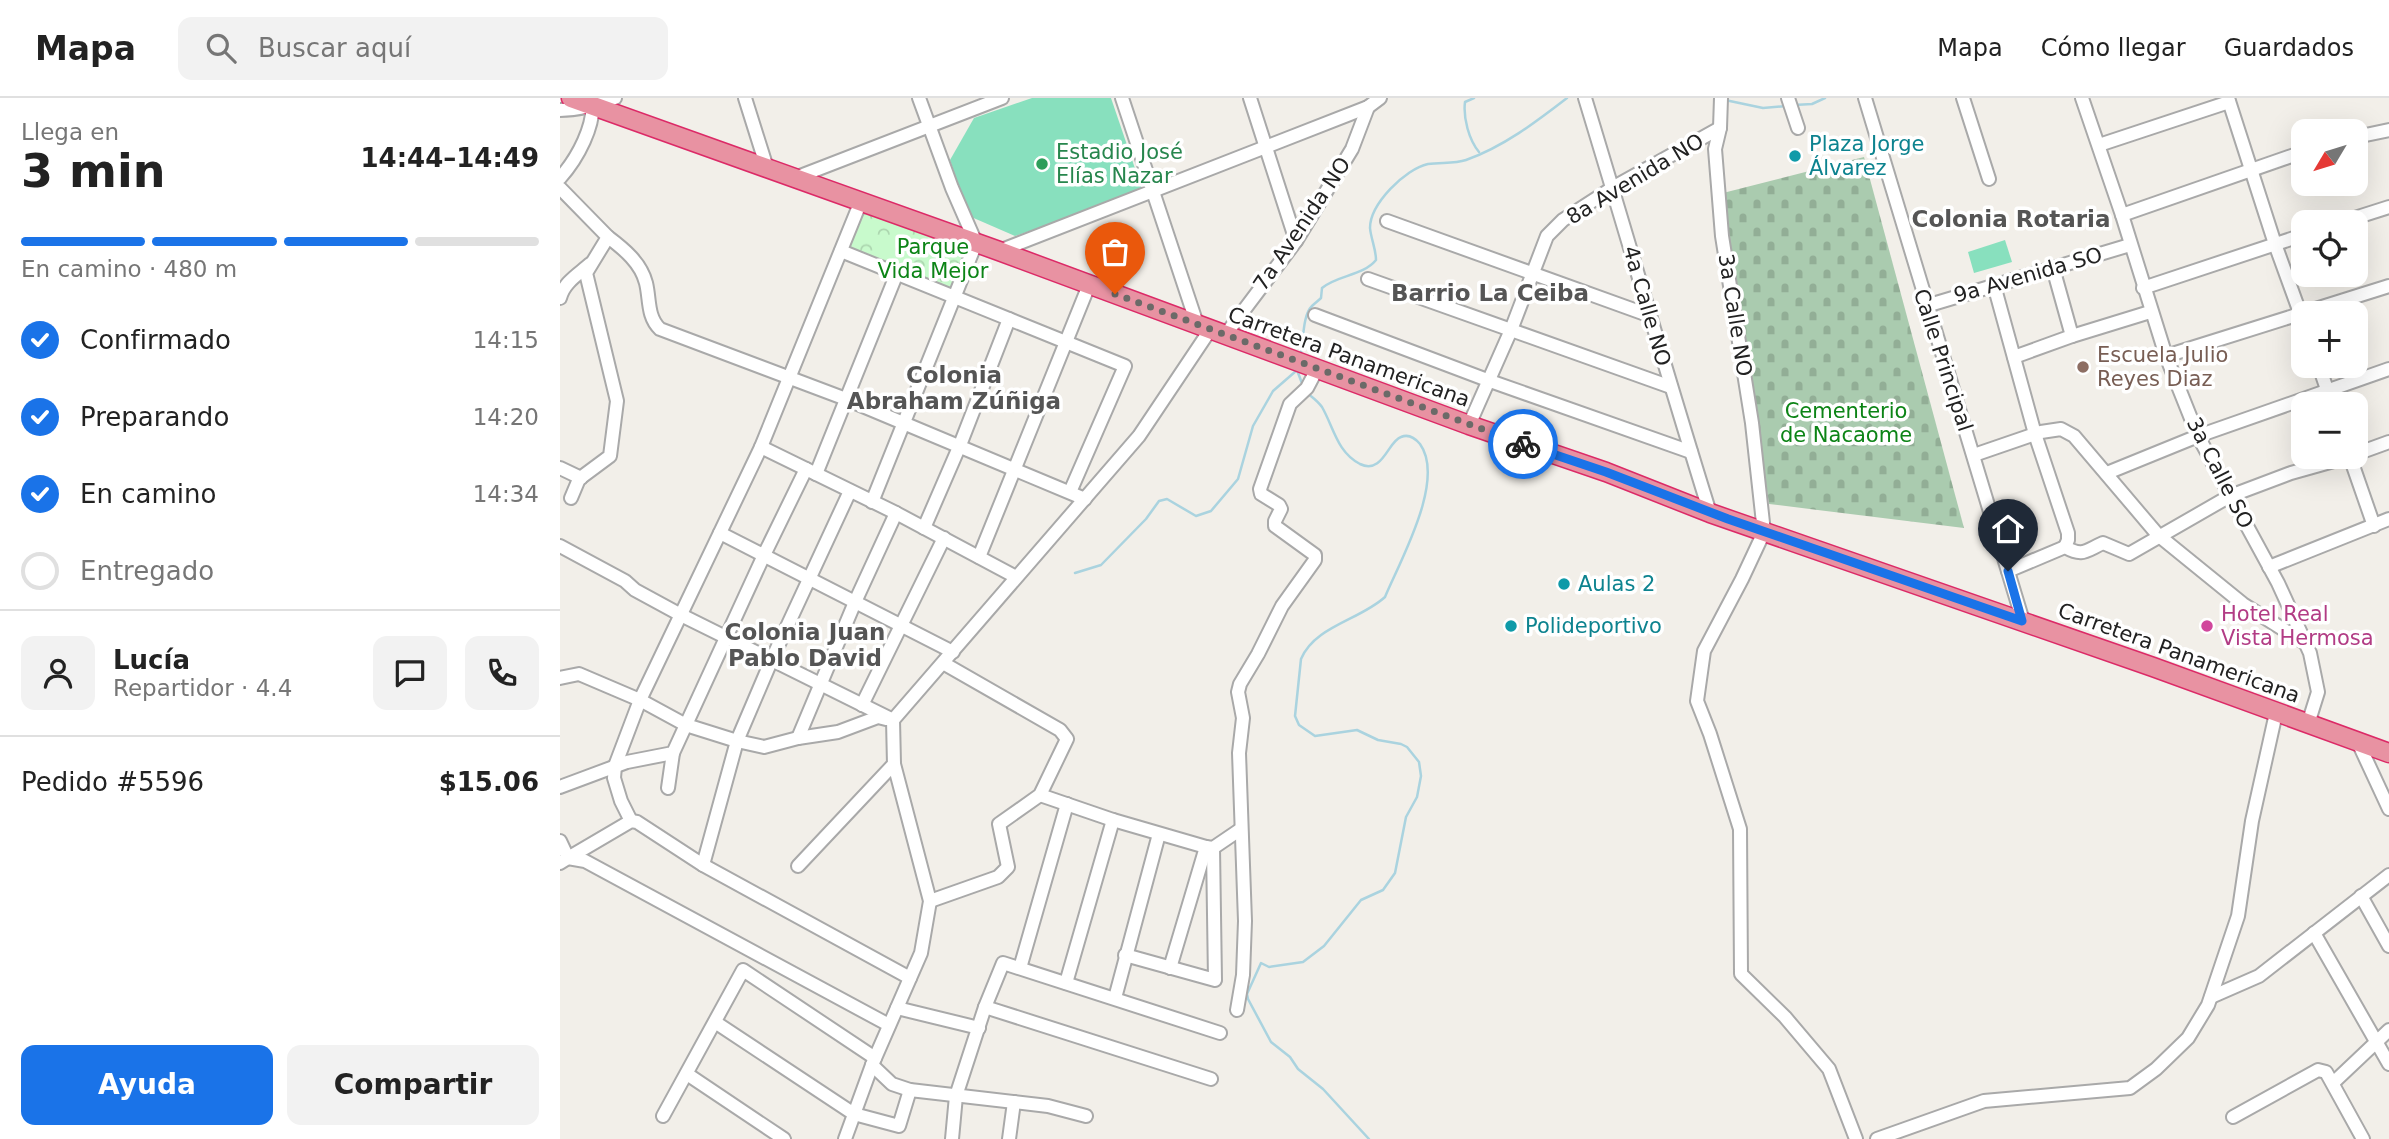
<!DOCTYPE html>
<html lang="es">
<meta charset="utf-8">
<style>
:root{--surface:#fff;--page:#f2f2f2;--text:#222;--muted:#767676;--line:#e0e0e0;--accent:#1a73e8}
body{margin:0;font-family:"DejaVu Sans",sans-serif;background:var(--page);color:var(--text);height:100vh;display:flex;flex-direction:column;font-size:26px;white-space:nowrap}
*{box-sizing:border-box;margin:0}
p{font-size:23px;color:var(--muted)}
.icon{flex:none;width:38px;height:38px;fill:none;stroke:currentColor;stroke-width:2;stroke-linecap:round;stroke-linejoin:round}
.map{position:relative;flex:1;overflow:hidden}
.details{display:flex;flex-direction:column;background:var(--surface);width:560px}
.details>*{flex:none}
.needle{width:46px;rotate:232deg}
.controls{position:absolute;left:1731px;top:21px;display:grid;gap:14px}
.controls a{display:grid;place-items:center;width:77px;height:77px;border-radius:14px;background:var(--surface);box-shadow:0 7px 28px #0002;font-size:35px}
.pin{position:absolute;display:grid;place-items:center;width:60px;height:60px;color:#fff;margin:-72px -30px;border-radius:50% 50% 50% 0;rotate:-45deg;box-shadow:0 0 7px #0007}
.pin .icon{rotate:45deg}
.courier{position:absolute;display:grid;place-items:center;width:70px;height:70px;margin:-35px;border:5px solid #1a73e8;border-radius:50%;background:#fff;color:#222;box-shadow:0 2px 9px #0007}
.overview em{font-style:normal;font-weight:700}
.overview div{display:flex;flex-direction:column-reverse}
.overview{display:flex;align-items:center;justify-content:space-between;height:119px;padding:0 21px}
h1{font-size:46px;font-weight:700;line-height:52px}
.bar{display:grid;grid-template-columns:repeat(4,1fr);gap:10px 7px;align-content:center;height:84px;padding:0 21px}
.bar i{height:9px;border-radius:5px;background:var(--line)}
.bar .selected{background:var(--accent)}
.bar p{grid-column:span 4}
.line{display:flex;align-items:center;gap:18px;padding:0 21px;border-top:2px solid var(--line)}
.line div{flex:1}
.round{display:grid;place-items:center;flex:none;width:74px;height:74px;border-radius:14px;background:var(--page)}
ol{padding:0 21px;list-style:none}
li{display:flex;align-items:center;gap:21px;height:77px}
li p{margin-inline-start:auto}
li .icon{padding:7px;border-radius:50%;background:var(--accent);color:#fff;stroke-width:4}
li:last-child{color:var(--muted)}
li i{width:38px;height:38px;border:4px solid var(--line);border-radius:50%}
.cta{display:flex;gap:14px;margin-top:auto;padding:14px 21px}
.cta a{flex:1;height:80px;border-radius:14px;background:var(--accent);color:#fff;font-size:28px;font-weight:700;line-height:80px;text-align:center}
.cta a+a{background:var(--page);color:var(--text)}
header{display:flex;align-items:center;gap:42px;box-sizing:border-box;height:98px;padding:0 35px;background:var(--surface);border-bottom:2px solid var(--line)}
header strong{font-size:33px}
nav{display:flex;gap:38px;margin-inline-start:auto;font-size:24px}
.search{width:490px;height:63px;background:var(--page);display:flex;align-items:center;gap:18px;box-sizing:border-box;padding:0 24px;border-radius:14px;color:var(--muted);font-size:26px}
main{display:flex;flex:1;min-height:0}
.map>svg:first-child{display:block}
.cemetery{fill:url(#cemetery-stones)}
.park{fill:url(#park-crowns)}
.pitch{fill:#88e0be}
.lines{fill:none;stroke-linecap:round;stroke-linejoin:round}
.stream{stroke:#aad3df;stroke-width:2.5}
.minor-casing{stroke:#a9a9a9;stroke-width:16}
.highway-casing{stroke:#dc2a67;stroke-width:21}
.minor{stroke:#fff;stroke-width:12}
.highway{stroke:#e892a2;stroke-width:18}
.done{stroke:#6b6a68;stroke-width:7;stroke-dasharray:0 12.6}
.route{stroke:#1a73e8;stroke-width:9}
.culture-dot{fill:#0f9aa8;stroke:#fff;stroke-width:2.5}
.leisure-dot{fill:#2e9e5b;stroke:#fff;stroke-width:2.5}
.education-dot{fill:#8d6e63;stroke:#fff;stroke-width:2.5}
.hotel-dot{fill:#d1479c;stroke:#fff;stroke-width:2.5}
.labels{text-anchor:middle;dominant-baseline:central;stroke-width:7;stroke-linejoin:round;paint-order:stroke}
.culture-label{font-size:21px;fill:#0d838f;stroke:#fff;text-anchor:start}
.leisure-label{font-size:21px;fill:#27864d;stroke:#fff;text-anchor:start}
.street-label{font-size:21px;fill:#222;stroke:#fff}
.park-label{font-size:21px;fill:#0c8416;stroke:#fff}
.education-label{font-size:21px;fill:#785e54;stroke:#fff;text-anchor:start}
.hotel-label{font-size:21px;fill:#b23c85;stroke:#fff;text-anchor:start}
.neighbourhood-label{font-size:23px;font-weight:bold;fill:#555;stroke:#fff}
</style>
<header>
<strong>Mapa</strong>
<div class="search"><svg class="icon" aria-label="search" viewBox="0 0 24 24"><circle cx="10" cy="10" r="6"/><path d="M15 15l6 6"/></svg>Buscar aquí</div>
<nav><a>Mapa</a><a>Cómo llegar</a><a>Guardados</a></nav>
</header>
<main>
<section class="details">
<div class="overview"><div><h1>3 min</h1><p>Llega en</p></div><em>14:44–14:49</em></div>
<div class="bar"><i class="selected"></i><i class="selected"></i><i class="selected"></i><i></i><p>En camino · 480 m</p></div>
<ol>
<li><svg class="icon" aria-label="check" viewBox="0 0 24 24"><path d="M5 12l5 5 9-10"/></svg>Confirmado<p>14:15</p></li>
<li><svg class="icon" aria-label="check" viewBox="0 0 24 24"><path d="M5 12l5 5 9-10"/></svg>Preparando<p>14:20</p></li>
<li><svg class="icon" aria-label="check" viewBox="0 0 24 24"><path d="M5 12l5 5 9-10"/></svg>En camino<p>14:34</p></li>
<li><i></i>Entregado</li>
</ol>
<div class="line" style="height:126px"><a class="round"><svg class="icon" aria-label="person" viewBox="0 0 24 24"><circle cx="12" cy="8" r="4"/><path d="M4 21q1-7 8-7t8 7"/></svg></a><div><b>Lucía</b><p>Repartidor · 4.4</p></div><a class="round"><svg class="icon" aria-label="chat" viewBox="0 0 24 24"><path d="M4 5h16v11H9l-5 4z"/></svg></a><a class="round"><svg class="icon" aria-label="phone" viewBox="0 0 24 24"><path d="M5 4h4l2 5-3 2q2 4 5 5l2-3 5 2v4C11 20 4 13 5 4z"/></svg></a></div>
<div class="line" style="height:91px"><div>Pedido #5596</div><b>$15.06</b></div>
<div class="cta"><a>Ayuda</a><a>Compartir</a></div>
</section>
<div class="map">
<svg width="1829" height="1041" viewBox="0 0 1829 1041">
<defs>
<pattern id="cemetery-stones" width="16" height="16" patternUnits="userSpaceOnUse" patternTransform="scale(1.75)"><rect width="16" height="16" fill="#aacbaf"/><path d="M2 7V4a2 2 0 0 1 4 0v3zM10 15v-3a2 2 0 0 1 4 0v3z" fill="#92ae96"/></pattern>
<pattern id="park-crowns" width="20" height="18" patternUnits="userSpaceOnUse" patternTransform="scale(1.75)"><rect width="20" height="18" fill="#c8facc"/><path d="M2 6a3 3 0 1 1 6 0M12 15a3 3 0 1 1 6 0" fill="none" stroke="#acd6af"/></pattern>
</defs>
<rect width="100%" height="100%" fill="#f2efe9"/>
<path class="cemetery" d="M1304 59 1404 430 1209 406 1163 95Z"/>
<path class="park" d="M303 111 409 152 392 192 288 148Z"/>
<g class="pitch">
<path d="M472 0H551L583 94 455 138 409 118 390 62 414 20Z"/>
<path d="M1445 142 1452 164 1414 175 1408 154Z"/>
</g>
<g class="lines">
<g class="stream">
<path d="M914 0 905 4C903 20 909 42 919 54"/>
<path d="M1165 2 1203 10 1227 8"/>
<path d="M1234 7 1252 6 1265 0"/>
<path d="M740 259C744 243 742 218 752 208 755 205 758 203 761 200L762 190C777 177 803 178 816 162 816 151 811 141 810 130 810 106 845 71 868 66 881 64 894 66 906 62 943 49 976 24 1007 0"/>
<path d="M737 272 743 288"/>
<path d="M746 294C752 299 758 303 762 309 774 330 777 354 800 366 823 377 828 343 841 339 848 336 855 340 860 346 886 382 840 463 825 499 800 522 755 528 741 561L735 618 739 627 755 638 797 632 818 642 841 646 847 649 859 664 861 678 857 699 846 719 835 775 823 792 801 802 764 848 743 864 709 869 701 865 687 896 688 901 711 944 730 959 738 971 763 991 809 1041"/>
<path d="M515 475 541 467 586 421 599 403 607 401 636 418 651 413 678 381 693 328 713 293 736 273"/>
</g>
<defs>
<g id="minor">
<path d="M185 0 207 70"/>
<path d="M562 0 637 226"/>
<path d="M690 0 736 143"/>
<path d="M1025 0C1067 138 1107 277 1150 415"/>
<path d="M1161 0 1160 30 1155 51 1162 138 1192 325 1204 434 1182 481 1144 553 1137 603 1150 636 1180 731 1181 876 1225 919 1269 971 1296 1041"/>
<path d="M1228 0 1238 30"/>
<path d="M1305 0 1463 523"/>
<path d="M1403 0 1429 81"/>
<path d="M1522 0 1562 117 1606 258 1638 338 1718 485 1750 555 1758 594 1748 626"/>
<path d="M1668 0 1715 146 1743 223"/>
<path d="M0 12C19 12 37 7 55 0"/>
<path d="M1796 39 1829 32"/>
<path d="M1539 47 1669 4"/>
<path d="M0 80C17 61 36 27 32 1"/>
<path d="M235 80 442 0"/>
<path d="M0 90 48 139 26 175 57 303 50 358 19 381 11 400"/>
<path d="M1562 117 1743 54"/>
<path d="M827 123 1088 217"/>
<path d="M1782 124 1829 109"/>
<path d="M48 139C64 151 81 165 86 185 90 201 87 219 100 231L286 301 525 401"/>
<path d="M281 153 565 268 510 394"/>
<path d="M439 153 808 9 820 0"/>
<path d="M808 181 1111 289"/>
<path d="M1434 187 1475 336 1508 435V442L1505 449"/>
<path d="M1583 190 1743 137"/>
<path d="M0 200C4 184 19 176 30 166"/>
<path d="M1366 208 1570 147"/>
<path d="M1743 215 1829 188"/>
<path d="M755 217 930 283 1131 354"/>
<path d="M666 236 736 143 792 51 808 9"/>
<path d="M1512 238 1590 214"/>
<path d="M1606 258 1743 215"/>
<path d="M1454 259 1512 238 1493 170"/>
<path d="M1759 268 1772 306"/>
<path d="M909 327 951 232 987 138 1003 122 1054 89 1160 30"/>
<path d="M201 349 336 415 456 479"/>
<path d="M1796 356 1829 344"/>
<path d="M1414 357 1481 334 1501 331 1514 338 1598 437 1683 506 1745 545"/>
<path d="M1790 359 1814 428"/>
<path d="M0 370 21 380"/>
<path d="M1547 375 1638 338 1829 271"/>
<path d="M256 376 337 175"/>
<path d="M312 404 416 145 392 90 359 0"/>
<path d="M364 430 400 347 449 221"/>
<path d="M160 435 393 554"/>
<path d="M0 448 65 483 75 492 121 517 333 622"/>
<path d="M419 459 529 187"/>
<path d="M1709 469 1829 421"/>
<path d="M1448 473 1505 449C1523 459 1525 453 1543 445L1569 456 1670 398 1731 375 1788 359"/>
<path d="M0 580 19 576 80 602 126 627 177 643 204 649 238 640 278 634 318 619 326 621"/>
<path d="M302 607 384 440"/>
<path d="M238 640 295 504 336 415"/>
<path d="M1797 642 1829 711"/>
<path d="M0 689 67 664 113 655 204 457 246 371"/>
<path d="M108 690 113 655"/>
<path d="M480 697 553 722 646 749 653 750 681 731"/>
<path d="M71 723 61 703 54 680 55 668 80 602 201 349 301 103"/>
<path d="M0 743 8 760 0 765"/>
<path d="M143 767 177 643 212 561 290 393"/>
<path d="M238 768 334 666"/>
<path d="M1801 798 1829 848"/>
<path d="M370 803 438 779 448 769 439 726 480 697 507 641 500 632 383 565"/>
<path d="M1754 835 1829 966"/>
<path d="M565 857 655 882 653 750"/>
<path d="M460 870 507 706"/>
<path d="M610 870 646 749"/>
<path d="M506 885 553 722"/>
<path d="M1651 899 1699 878 1829 777"/>
<path d="M555 900 599 736"/>
<path d="M425 909 651 981"/>
<path d="M337 910 419 930"/>
<path d="M677 912 683 877 685 823 679 655 683 620 678 594 680 586 698 556 722 508 755 462V457L715 428V423L721 411 719 407 701 396 700 391 730 306 747 290 757 271"/>
<path d="M155 924 294 1016 339 1028 350 992"/>
<path d="M329 927 25 763 8 760 71 723 77 724 143 767 350 880"/>
<path d="M312 967 332 986 350 992 488 1008 526 1018"/>
<path d="M127 976 224 1041"/>
<path d="M1773 985 1829 932"/>
<path d="M103 1018 183 872 315 960"/>
<path d="M1673 1019 1758 972 1766 974 1803 1041"/>
<path d="M285 1041 312 967 361 855 370 803 334 666 333 622 579 338 650 232"/>
<path d="M392 1041 396 998 425 909 443 865 660 935"/>
<path d="M449 1041 454 1004"/>
<path d="M1317 1041 1424 1003 1570 990 1596 971 1628 940 1648 907 1678 818 1692 723 1716 615"/>
</g>
<path id="highway" d="M11 0 439 153 909 327 1046 374 1150 415 1593 569 1829 655"/>
</defs>
<use href="#minor" class="minor-casing"/>
<use href="#highway" class="highway-casing"/>
<use href="#minor" class="minor"/>
<use href="#highway" class="highway"/>
</g>
<g class="lines">
<path class="done" d="M555 196 963 346"/>
<path class="route" d="M963 346 1046 374 1168 421 1462 523 1448 473"/>
</g>
<g class="culture-dot">
<circle cx="1235" cy="58" r="7"/>
<circle cx="1004" cy="486" r="7"/>
<circle cx="951" cy="528" r="7"/>
</g>
<circle class="leisure-dot" cx="482" cy="66" r="7"/>
<circle class="education-dot" cx="1523" cy="269" r="7"/>
<circle class="hotel-dot" cx="1647" cy="528" r="7"/>
<g class="labels">
<g class="culture-label">
<text x="1249" y="46">Plaza Jorge<tspan x="1249" dy="24">Álvarez</tspan></text>
<text x="1018" y="486">Aulas 2</text>
<text x="965" y="528">Polideportivo</text>
</g>
<g class="leisure-label">
<text x="496" y="54">Estadio José<tspan x="496" dy="24">Elías Nazar</tspan></text>
</g>
<g class="street-label">
<text transform="translate(1075 81) rotate(-31)">8a Avenida NO</text>
<text transform="translate(742 126) rotate(-56)">7a Avenida NO</text>
<text transform="translate(1468 177) rotate(-16)">9a Avenida SO</text>
<text transform="translate(1087 208) rotate(74)">4a Calle NO</text>
<text transform="translate(1175 217) rotate(81)">3a Calle NO</text>
<text transform="translate(789 259) rotate(20)">Carretera Panamericana</text>
<text transform="translate(1383 262) rotate(72)">Calle Principal</text>
<text transform="translate(1660 375) rotate(63)">3a Calle SO</text>
<text transform="translate(1619 555) rotate(20)">Carretera Panamericana</text>
</g>
<g class="park-label">
<text x="373" y="149">Parque<tspan x="373" dy="24">Vida Mejor</tspan></text>
<text x="1286" y="313">Cementerio<tspan x="1286" dy="24">de Nacaome</tspan></text>
</g>
<g class="education-label">
<text x="1537" y="257">Escuela Julio<tspan x="1537" dy="24">Reyes Diaz</tspan></text>
</g>
<g class="hotel-label">
<text x="1661" y="516">Hotel Real<tspan x="1661" dy="24">Vista Hermosa</tspan></text>
</g>
<g class="neighbourhood-label">
<text x="1451" y="121">Colonia Rotaria</text>
<text x="930" y="195">Barrio La Ceiba</text>
<text x="394" y="277">Colonia<tspan x="394" dy="26">Abraham Zúñiga</tspan></text>
<text x="245" y="534">Colonia Juan<tspan x="245" dy="26">Pablo David</tspan></text>
</g>
</g>
</svg>
<div class="controls">
<a><svg class="needle" viewBox="-14 -14 28 28"><path d="M0-13l5 13h-10z" fill="#e53935"/><path d="M0 13l5-13h-10z" fill="#767676"/></svg></a>
<a><svg class="icon" aria-label="locate" viewBox="0 0 24 24"><circle cx="12" cy="12" r="6"/><path d="M12 2v4M12 18v4M2 12h4M18 12h4"/></svg></a>
<a>+</a>
<a>−</a>
</div>
<div class="pin" style="left:555px;top:196px;background:#ea580c"><svg class="icon" aria-label="bag" viewBox="0 0 24 24"><path d="M5 8h14l-1 12H6zM9 8a3 3 0 0 1 6 0"/></svg></div>
<div class="pin" style="left:1448px;top:473px;background:#1f2937"><svg class="icon" aria-label="home" viewBox="0 0 24 24"><path d="M3 11l9-7 9 7M6 9v11h12V9"/></svg></div>
<div class="courier" style="left:963px;top:346px"><svg class="icon" aria-label="bike" viewBox="0 0 24 24"><circle cx="6" cy="16" r="4"/><circle cx="18" cy="16" r="4"/><path d="M6 16l4-8h5l3 8M10 8l3 8H6M13 5h3"/></svg></div>
</div>
</main>
